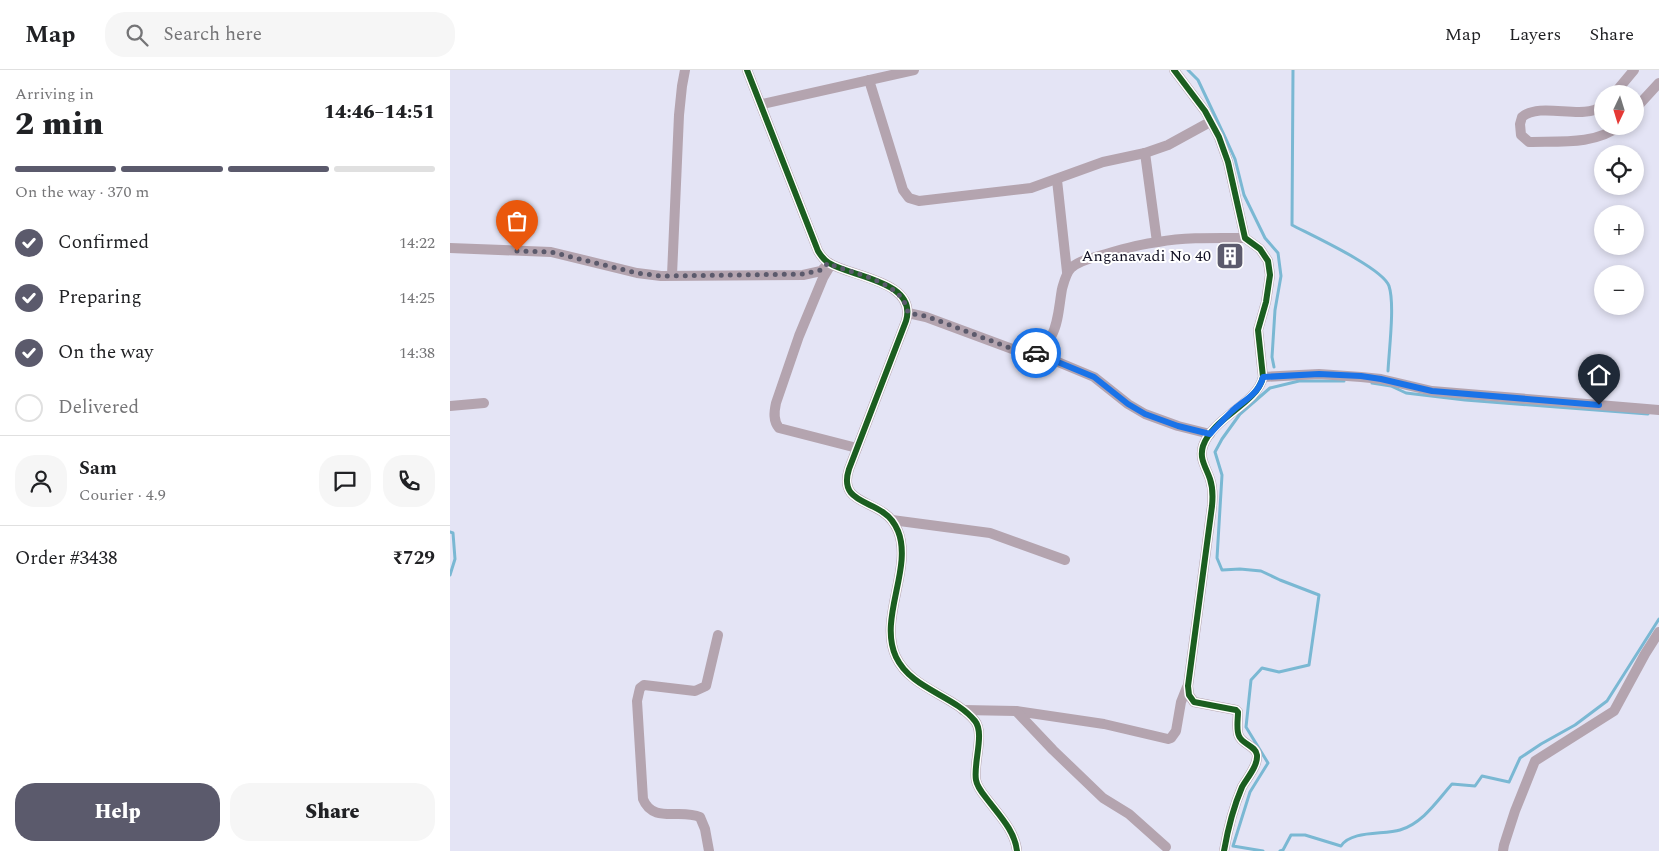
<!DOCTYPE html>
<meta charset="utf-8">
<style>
:root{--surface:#fff;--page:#f6f6f6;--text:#202124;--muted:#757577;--line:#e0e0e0;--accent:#5b5a6c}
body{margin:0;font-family:Spectral,serif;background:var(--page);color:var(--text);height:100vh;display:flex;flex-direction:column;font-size:19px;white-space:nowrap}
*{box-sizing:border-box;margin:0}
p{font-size:16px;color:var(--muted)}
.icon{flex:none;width:28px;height:28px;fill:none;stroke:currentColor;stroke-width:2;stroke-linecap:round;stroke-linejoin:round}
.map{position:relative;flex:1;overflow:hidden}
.details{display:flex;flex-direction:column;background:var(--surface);width:450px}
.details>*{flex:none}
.needle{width:32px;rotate:184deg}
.fabs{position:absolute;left:1144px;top:15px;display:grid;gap:10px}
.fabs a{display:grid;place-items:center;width:50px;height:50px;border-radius:50%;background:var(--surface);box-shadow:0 2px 8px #0003;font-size:25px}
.pin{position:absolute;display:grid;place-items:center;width:42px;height:42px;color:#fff;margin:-51px -21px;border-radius:50% 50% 50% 0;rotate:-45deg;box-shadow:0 0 5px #0007}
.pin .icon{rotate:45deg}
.courier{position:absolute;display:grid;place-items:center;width:50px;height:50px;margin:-25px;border:4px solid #1a73e8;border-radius:50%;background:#fff;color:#222;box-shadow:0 1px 6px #0007}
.headline em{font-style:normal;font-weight:800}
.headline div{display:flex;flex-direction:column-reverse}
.headline{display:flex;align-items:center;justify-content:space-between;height:85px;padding:0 15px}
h1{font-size:32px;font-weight:800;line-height:38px}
.bar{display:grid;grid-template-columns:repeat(4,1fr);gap:8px 5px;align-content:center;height:60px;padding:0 15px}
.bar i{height:6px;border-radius:4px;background:var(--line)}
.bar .active{background:var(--accent)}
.bar p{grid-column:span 4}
.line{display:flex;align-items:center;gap:12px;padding:0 15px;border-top:1px solid var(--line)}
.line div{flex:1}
.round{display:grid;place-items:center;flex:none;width:52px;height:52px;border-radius:20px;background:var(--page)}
ol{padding:0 15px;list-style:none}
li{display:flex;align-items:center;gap:15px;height:55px}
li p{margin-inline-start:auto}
li .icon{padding:5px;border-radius:50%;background:var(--accent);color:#fff;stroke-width:4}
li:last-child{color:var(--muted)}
li i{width:28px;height:28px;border:2px solid var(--line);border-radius:50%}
.cta{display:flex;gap:10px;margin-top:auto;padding:10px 15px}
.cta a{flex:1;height:58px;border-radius:20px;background:var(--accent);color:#fff;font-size:20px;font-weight:800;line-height:58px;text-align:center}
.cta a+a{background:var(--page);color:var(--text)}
header{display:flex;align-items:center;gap:30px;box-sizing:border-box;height:70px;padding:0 25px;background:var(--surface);border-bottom:1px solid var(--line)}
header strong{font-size:24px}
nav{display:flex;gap:28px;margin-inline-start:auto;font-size:18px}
.search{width:350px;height:45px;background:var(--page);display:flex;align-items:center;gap:12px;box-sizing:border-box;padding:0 18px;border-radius:20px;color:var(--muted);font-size:19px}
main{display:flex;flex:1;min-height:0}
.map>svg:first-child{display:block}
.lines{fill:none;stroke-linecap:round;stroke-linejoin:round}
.stream{stroke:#7ab8d3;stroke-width:3}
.building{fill:#d0ccdd;stroke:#cbc7d8}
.minor{stroke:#b4a4af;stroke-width:10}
.cycleway-casing{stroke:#fff;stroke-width:9}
.cycleway{stroke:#1b5e20;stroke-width:6}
.done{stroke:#5b5a6c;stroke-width:5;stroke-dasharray:0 9}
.route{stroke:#1a73e8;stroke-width:6}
.labels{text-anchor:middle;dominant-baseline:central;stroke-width:4;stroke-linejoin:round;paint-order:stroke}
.poi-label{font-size:16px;fill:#111023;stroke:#fff;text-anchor:end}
</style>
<header>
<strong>Map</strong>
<div class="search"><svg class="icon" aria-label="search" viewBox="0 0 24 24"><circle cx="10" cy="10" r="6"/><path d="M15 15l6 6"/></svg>Search here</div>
<nav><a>Map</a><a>Layers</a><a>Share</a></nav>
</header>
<main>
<section class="details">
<div class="headline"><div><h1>2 min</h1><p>Arriving in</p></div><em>14:46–14:51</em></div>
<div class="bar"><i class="active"></i><i class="active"></i><i class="active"></i><i></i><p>On the way · 370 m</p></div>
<ol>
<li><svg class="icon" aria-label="check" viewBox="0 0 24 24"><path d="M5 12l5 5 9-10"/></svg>Confirmed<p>14:22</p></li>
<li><svg class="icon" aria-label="check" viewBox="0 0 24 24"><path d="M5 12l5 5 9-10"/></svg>Preparing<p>14:25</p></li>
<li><svg class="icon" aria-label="check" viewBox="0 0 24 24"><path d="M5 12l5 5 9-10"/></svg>On the way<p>14:38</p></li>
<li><i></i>Delivered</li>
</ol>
<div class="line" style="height:90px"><a class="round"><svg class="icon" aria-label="person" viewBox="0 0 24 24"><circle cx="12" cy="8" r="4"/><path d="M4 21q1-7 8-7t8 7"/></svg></a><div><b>Sam</b><p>Courier · 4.9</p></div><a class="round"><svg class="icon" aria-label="chat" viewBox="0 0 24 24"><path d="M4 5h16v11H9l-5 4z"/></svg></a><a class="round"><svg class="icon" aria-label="phone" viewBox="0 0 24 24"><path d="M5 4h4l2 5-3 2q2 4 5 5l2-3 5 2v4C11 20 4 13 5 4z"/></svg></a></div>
<div class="line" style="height:65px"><div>Order #3438</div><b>₹729</b></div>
<div class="cta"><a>Help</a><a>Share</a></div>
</section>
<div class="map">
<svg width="1209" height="781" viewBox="0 0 1209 781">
<rect width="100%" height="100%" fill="#e4e4f5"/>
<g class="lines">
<g class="stream">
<path d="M738 0 748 10 774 65 785 89 794 125 815 168 828 183 831 206 825 240 822 287 824 297"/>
<path d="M843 0 842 155C861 165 933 198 939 216 945 234 939 280 938 301"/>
<path d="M922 313 941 316 956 323 1015 330 1198 344"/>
<path d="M0 462 3 463 5 489 0 505"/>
<path d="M813 781 783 776 800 722 818 693 796 657 801 610 812 598 829 602 859 595 869 525 830 510 811 501 790 499 772 500 767 488 772 405 765 382 772 369 790 344 820 318 849 311H894"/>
<path d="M830 781 833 780 841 765H855L891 776C901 760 934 765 950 760 973 753 987 731 1002 714L1025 716 1032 706 1059 712 1070 688 1091 674 1125 655 1157 631 1209 549"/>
</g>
</g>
<path class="building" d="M770 177 791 178V195H769Z"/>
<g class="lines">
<g class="minor">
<path d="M297 0 368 181C371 186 374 190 379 193 401 207 468 211 456 251L399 399C389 430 417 430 434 443 440 447 445 454 448 461 463 498 428 549 446 587 461 619 504 625 525 651 535 663 523 694 526 710 527 717 533 724 537 729 549 745 565 761 567 781"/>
<path d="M724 0 755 41 769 67 778 92 795 168 810 179 818 191 820 205 816 232 808 260 813 307C807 334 763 347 753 376 749 389 756 397 760 409 763 418 763 426 762 436L738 616 739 625 744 632 786 640 788 642C788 649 786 660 789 666 792 674 806 676 807 685 808 696 797 708 792 717 783 738 778 758 774 781"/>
<path d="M419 10 453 120 459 128 469 131 581 118 653 92 695 83 718 75 760 52"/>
<path d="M1164 24 1184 0"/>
<path d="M312 34 464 0"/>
<path d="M1152 36C1133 51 1091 31 1072 47L1070 54 1071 65 1079 72C1107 71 1146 75 1169 56"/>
<path d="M1185 39 1209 13"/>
<path d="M695 83 707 172"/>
<path d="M607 110 617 202"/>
<path d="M0 178 101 182 187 203 211 206 353 205 371 201 379 193"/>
<path d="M380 196 373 208 349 266 326 333C324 342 323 351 329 358L407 378"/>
<path d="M222 205 229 45 232 16 235 0"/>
<path d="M458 243 476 247 573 283C609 279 607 247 612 219 614 212 616 203 621 198 630 190 645 187 656 184 673 179 690 174 708 172 737 167 766 168 795 168"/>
<path d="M584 282 644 307 678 334 695 344 728 356 760 364"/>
<path d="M813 307 869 304 911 307 931 309 982 321 1209 340"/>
<path d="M0 336 34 333"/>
<path d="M442 450 540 463 615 490"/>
<path d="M513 640 566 641 654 654 718 669 721 668 726 661 731 632 737 617"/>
<path d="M566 641 603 680 653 728 679 744 716 777"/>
<path d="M259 781 255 759 250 747C230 738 203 754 193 729L187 631 190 618 194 615 245 621 256 616 268 565"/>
<path d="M1053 781 1054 775 1065 741 1085 691 1164 641 1195 584 1209 562"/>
</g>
<defs>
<g id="cycleway">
<path d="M297 0 368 181C371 186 374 190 379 193 401 207 468 211 456 251L399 399C389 430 417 430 434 443 440 447 445 454 448 461 463 498 428 549 446 587 461 619 504 625 525 651 535 663 523 694 526 710 527 717 533 724 537 729 549 745 565 761 567 781"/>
<path d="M724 0 755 41 769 67 778 92 795 168 810 179 818 191 820 205 816 232 808 260 813 307C807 334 763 347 753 376 749 389 756 397 760 409 763 418 763 426 762 436L738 616 739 625 744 632 786 640 788 642C788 649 786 660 789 666 792 674 806 676 807 685 808 696 797 708 792 717 783 738 778 758 774 781"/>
</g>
</defs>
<use href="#cycleway" class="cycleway-casing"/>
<use href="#cycleway" class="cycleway"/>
</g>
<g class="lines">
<path class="done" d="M67 181 101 182 187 203 211 206 353 204 371 200 378 193C403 205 453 210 458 243L476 246 573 283H586"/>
<path class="route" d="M586 283 644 307 678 334 695 344 728 356 760 364C767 356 774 349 782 341 794 330 809 324 813 307L869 304 911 306 931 309 982 321 1149 335"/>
</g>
<defs>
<symbol id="building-square" viewBox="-11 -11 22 22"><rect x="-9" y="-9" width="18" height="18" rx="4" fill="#5b5a6c" stroke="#fff"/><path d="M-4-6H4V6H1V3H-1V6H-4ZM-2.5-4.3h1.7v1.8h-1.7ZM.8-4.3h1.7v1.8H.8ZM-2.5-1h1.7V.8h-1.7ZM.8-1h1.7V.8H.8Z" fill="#fff"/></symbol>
</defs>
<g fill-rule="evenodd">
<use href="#building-square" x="764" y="170" width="32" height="32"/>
</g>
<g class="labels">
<g class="poi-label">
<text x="761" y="186">Anganavadi No 40</text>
</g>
</g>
</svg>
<div class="fabs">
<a><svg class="needle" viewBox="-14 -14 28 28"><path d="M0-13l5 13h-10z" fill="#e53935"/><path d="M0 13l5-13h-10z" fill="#757577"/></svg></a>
<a><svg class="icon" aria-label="locate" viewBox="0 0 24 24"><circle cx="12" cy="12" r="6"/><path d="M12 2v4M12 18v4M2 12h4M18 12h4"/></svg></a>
<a>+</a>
<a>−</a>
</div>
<div class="pin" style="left:67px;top:181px;background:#ea580c"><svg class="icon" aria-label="bag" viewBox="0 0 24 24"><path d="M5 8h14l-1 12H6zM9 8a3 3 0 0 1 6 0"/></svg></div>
<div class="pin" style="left:1149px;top:335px;background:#1f2937"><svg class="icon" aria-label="home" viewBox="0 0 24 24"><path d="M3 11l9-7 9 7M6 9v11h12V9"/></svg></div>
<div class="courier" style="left:586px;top:283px"><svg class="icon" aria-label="car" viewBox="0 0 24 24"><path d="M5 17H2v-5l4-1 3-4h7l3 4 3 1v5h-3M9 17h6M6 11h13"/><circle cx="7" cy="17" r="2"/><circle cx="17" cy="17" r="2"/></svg></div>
</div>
</main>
